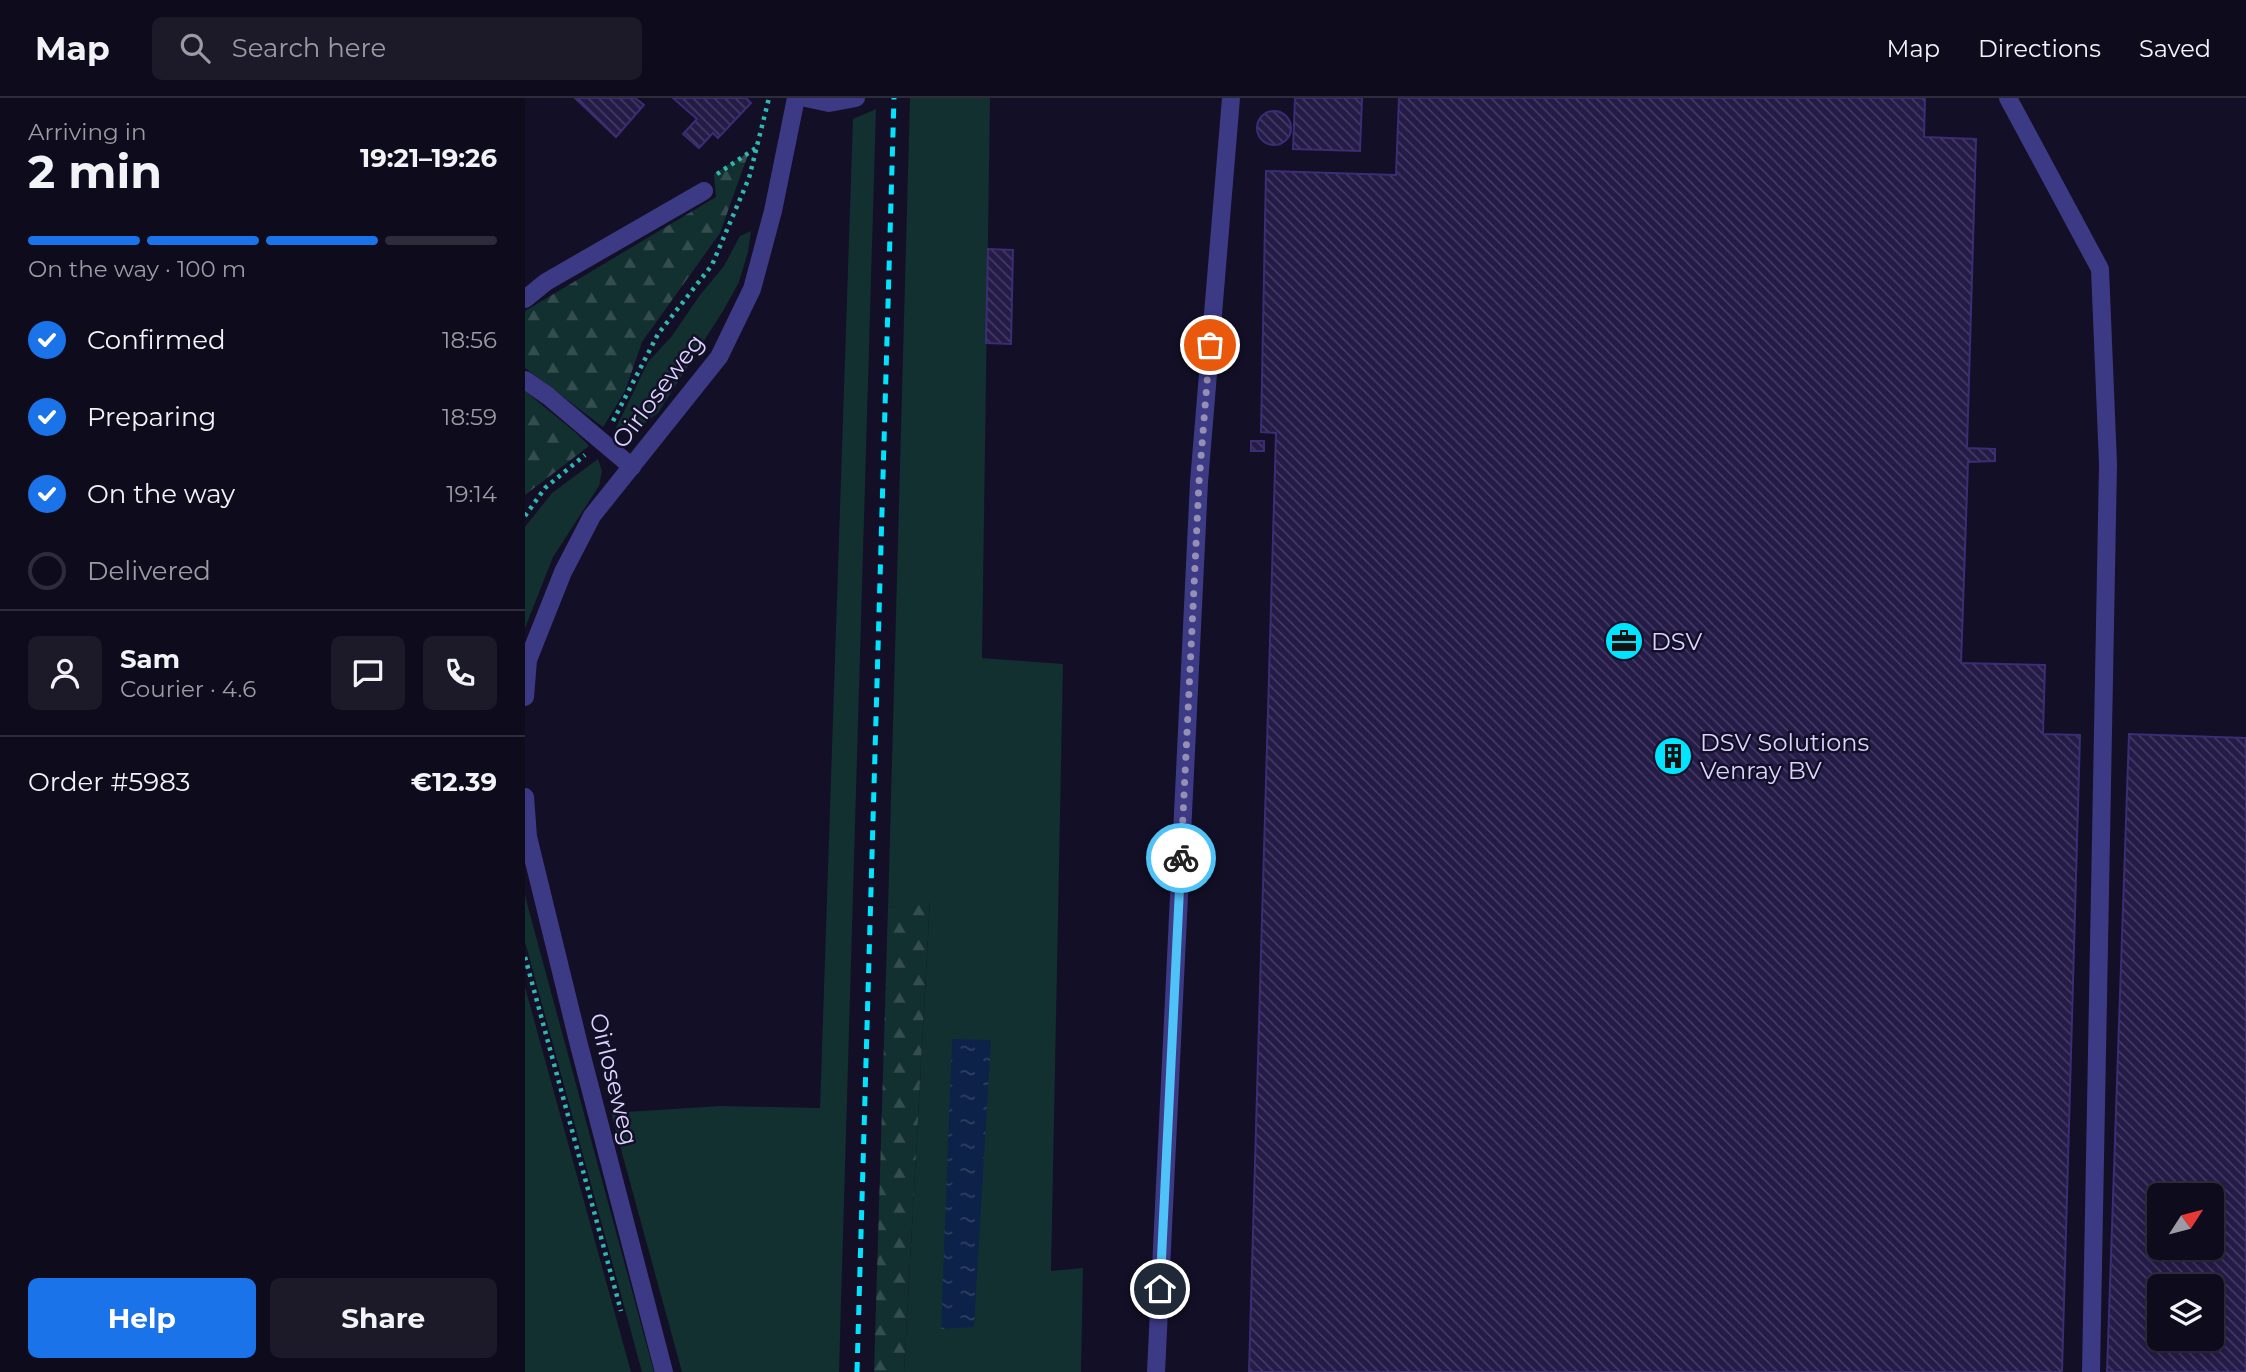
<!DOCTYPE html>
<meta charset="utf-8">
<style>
:root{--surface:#0e0b1c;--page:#1c1929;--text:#f1f3f6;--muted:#9b9ba3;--line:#2e2b3b;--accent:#1a73e8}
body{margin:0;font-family:Montserrat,sans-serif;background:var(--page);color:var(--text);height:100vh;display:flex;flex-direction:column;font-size:26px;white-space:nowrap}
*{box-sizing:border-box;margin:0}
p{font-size:23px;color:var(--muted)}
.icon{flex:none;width:38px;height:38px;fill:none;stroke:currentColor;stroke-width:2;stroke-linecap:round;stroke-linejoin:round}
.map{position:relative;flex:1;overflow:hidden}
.sheet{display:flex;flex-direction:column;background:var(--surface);width:525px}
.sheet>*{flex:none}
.needle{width:46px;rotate:54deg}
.fabs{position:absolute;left:1622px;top:1085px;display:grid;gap:14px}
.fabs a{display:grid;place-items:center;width:77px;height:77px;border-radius:10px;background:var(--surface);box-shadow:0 4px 10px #0003,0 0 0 2px var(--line);font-size:35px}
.pin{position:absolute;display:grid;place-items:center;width:60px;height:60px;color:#fff;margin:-30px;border:4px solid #fff;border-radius:50%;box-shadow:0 2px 7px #0007}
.courier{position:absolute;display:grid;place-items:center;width:70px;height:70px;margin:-35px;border:5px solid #4fc3f7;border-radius:50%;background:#fff;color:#222;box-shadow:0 2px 9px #0007}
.head em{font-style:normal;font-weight:700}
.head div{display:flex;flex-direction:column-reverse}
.head{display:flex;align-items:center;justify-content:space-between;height:119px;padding:0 28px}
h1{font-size:46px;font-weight:700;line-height:52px}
.bar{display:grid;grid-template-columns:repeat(4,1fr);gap:10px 7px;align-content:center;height:84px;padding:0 28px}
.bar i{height:9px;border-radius:5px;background:var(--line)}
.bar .active{background:var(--accent)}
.bar p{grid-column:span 4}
.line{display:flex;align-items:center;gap:18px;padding:0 28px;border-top:2px solid var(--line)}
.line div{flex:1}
.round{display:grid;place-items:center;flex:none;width:74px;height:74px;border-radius:10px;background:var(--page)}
ol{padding:0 28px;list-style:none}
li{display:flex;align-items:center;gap:21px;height:77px}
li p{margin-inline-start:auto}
li .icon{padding:7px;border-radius:50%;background:var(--accent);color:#fff;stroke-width:4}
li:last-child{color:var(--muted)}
li i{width:38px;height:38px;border:4px solid var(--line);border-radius:50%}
.cta{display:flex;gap:14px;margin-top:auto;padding:14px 28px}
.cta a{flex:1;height:80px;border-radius:10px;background:var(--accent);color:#fff;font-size:28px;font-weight:700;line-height:80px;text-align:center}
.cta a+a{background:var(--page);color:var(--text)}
header{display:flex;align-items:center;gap:42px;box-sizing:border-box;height:98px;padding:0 35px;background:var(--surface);border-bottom:2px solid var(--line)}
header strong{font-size:33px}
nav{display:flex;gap:38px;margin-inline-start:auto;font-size:24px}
.search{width:490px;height:63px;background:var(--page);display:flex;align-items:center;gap:18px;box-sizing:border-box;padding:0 24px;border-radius:10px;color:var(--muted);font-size:26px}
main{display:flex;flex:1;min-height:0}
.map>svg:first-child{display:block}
.green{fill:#12302f}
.forest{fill:url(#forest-firs)}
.water{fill:url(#water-ripples)}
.building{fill:url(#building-back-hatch);stroke:#3b2d73;stroke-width:2;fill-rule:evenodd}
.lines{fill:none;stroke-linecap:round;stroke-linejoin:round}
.path{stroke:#2fb8b0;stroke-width:4.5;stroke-dasharray:3.5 5;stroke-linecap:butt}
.minor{stroke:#3d3a85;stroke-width:18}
.rail{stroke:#00e5ff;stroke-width:5;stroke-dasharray:10 9;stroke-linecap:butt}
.done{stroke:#948fb3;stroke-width:7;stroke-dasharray:0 12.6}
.route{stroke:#4fc3f7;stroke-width:9}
.labels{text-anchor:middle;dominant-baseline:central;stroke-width:5;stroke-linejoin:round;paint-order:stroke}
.street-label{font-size:24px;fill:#d9d4ff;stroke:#130f26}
.poi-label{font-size:24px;fill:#d9d4ff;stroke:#130f26;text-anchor:start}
</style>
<header>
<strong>Map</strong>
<div class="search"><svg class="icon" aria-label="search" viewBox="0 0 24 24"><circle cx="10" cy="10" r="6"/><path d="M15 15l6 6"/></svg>Search here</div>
<nav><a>Map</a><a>Directions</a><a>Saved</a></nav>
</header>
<main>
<section class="sheet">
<div class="head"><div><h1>2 min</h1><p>Arriving in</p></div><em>19:21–19:26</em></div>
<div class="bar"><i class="active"></i><i class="active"></i><i class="active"></i><i></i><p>On the way · 100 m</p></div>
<ol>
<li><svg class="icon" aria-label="check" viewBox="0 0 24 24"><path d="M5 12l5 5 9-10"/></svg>Confirmed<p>18:56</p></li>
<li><svg class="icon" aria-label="check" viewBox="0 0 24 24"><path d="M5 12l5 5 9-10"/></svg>Preparing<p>18:59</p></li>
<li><svg class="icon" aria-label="check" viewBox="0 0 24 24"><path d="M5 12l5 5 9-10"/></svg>On the way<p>19:14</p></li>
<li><i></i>Delivered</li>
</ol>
<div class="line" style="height:126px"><a class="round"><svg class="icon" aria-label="person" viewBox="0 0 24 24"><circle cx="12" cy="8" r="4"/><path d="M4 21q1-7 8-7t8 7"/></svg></a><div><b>Sam</b><p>Courier · 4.6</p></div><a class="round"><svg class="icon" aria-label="chat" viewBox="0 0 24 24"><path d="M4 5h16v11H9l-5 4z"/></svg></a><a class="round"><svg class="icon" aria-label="phone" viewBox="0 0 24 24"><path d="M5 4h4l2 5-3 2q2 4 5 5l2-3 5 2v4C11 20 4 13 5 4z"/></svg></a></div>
<div class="line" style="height:91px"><div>Order #5983</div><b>€12.39</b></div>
<div class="cta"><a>Help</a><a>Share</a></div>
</section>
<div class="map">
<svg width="1721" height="1274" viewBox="0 0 1721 1274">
<defs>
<pattern id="forest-firs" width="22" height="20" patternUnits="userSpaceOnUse" patternTransform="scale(1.75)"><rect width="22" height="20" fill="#12302f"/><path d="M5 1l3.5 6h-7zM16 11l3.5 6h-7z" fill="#344d4e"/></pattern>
<pattern id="water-ripples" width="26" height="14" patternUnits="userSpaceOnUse" patternTransform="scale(1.75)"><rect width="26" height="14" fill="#0c2248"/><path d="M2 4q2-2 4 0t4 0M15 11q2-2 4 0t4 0" fill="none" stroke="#2f4163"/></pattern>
<pattern id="building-back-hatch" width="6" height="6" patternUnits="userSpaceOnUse" patternTransform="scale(1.75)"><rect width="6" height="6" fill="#241b47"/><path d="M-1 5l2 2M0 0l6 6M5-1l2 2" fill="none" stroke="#433b63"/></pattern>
</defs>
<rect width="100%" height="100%" fill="#130f26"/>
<g class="green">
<path d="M385 0H465L457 560 538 566 526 1173 558 1170 556 1274H379L405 802 363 810Z"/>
<path d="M351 11 314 1274H157L86 1015 195 1008 295 1010 328 21Z"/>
<path d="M226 133 223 154 214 184 198 213 133 315 111 332H90L123 264 147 238 175 197 199 168 215 138Z"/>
<path d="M73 361 77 373 74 388 28 459 0 530V429L27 395Z"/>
<path d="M0 796 3 809 129 1274H117L2 851 0 844Z"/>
<path d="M0 889 106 1274H0Z"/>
</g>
<g class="forest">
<path d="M224 54 195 135 117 244 100 293 78 329 0 270V213L191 99 189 76Z"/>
<path d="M0 293 50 334 64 348 0 397Z"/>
<path d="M405 801 379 1274H349L363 810Z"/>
</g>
<path class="water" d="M427 941 466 942 449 1229 416 1231Z"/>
<g class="building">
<path d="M50 0H110L119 7 91 39Z"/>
<path d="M148 0H221L226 5 193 40 188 35 174 50 158 36 172 21Z"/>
<path d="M770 0H837L835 53 768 51Z"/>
<path d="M874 0H1400L1399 39 1451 41 1442 350 1470 351V363L1443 364 1436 565 1520 567 1518 636 1555 637 1537 1274H724L751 335 736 334 741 73 871 77Z"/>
<circle cx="749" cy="30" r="17"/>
<path d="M463 151 488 152 486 246 461 245Z"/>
<rect x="726" y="343" width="13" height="10"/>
<path d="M1604 636 1721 640V1274H1582ZM1634 1097H1687V1150H1634ZM1634 1188H1687V1241H1634Z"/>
</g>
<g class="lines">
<g class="path">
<path d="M192 76 231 50"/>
<path d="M88 323 133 236 187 167 224 80 244 0"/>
<path d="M0 418 20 390 60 357"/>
<path d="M0 859 96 1213"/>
</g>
<g class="minor">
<path d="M281 0 304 5 331 0"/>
<path d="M1483 0 1575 171 1583 366 1566 1274"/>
<path d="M0 201 21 184 179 93"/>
<path d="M0 282 23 298 107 369"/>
<path d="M0 599 3 562 38 474 67 418 194 259 227 191 248 113 271 0"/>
<path d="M0 699 3 739 54 947 139 1274"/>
<path d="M631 1274 674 384 706 0"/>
</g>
<path class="rail" d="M332 1274 369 0"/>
</g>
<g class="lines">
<path class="done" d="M656 760 674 384 685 247"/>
<path class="route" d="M635 1191 656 760"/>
</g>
<defs>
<symbol id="office-disc" viewBox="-11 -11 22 22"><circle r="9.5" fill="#00e5ff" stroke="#130f26"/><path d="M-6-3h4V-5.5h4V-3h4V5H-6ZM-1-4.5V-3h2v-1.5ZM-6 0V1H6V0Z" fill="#111"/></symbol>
<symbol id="building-disc" viewBox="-11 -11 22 22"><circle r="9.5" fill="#00e5ff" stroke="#130f26"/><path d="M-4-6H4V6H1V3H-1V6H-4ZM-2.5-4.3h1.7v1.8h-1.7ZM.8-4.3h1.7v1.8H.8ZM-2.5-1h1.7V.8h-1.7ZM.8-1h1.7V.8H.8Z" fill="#111"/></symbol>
</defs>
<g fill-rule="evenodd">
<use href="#office-disc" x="1077" y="521" width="44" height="44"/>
<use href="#building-disc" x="1126" y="636" width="44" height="44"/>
</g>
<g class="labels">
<g class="street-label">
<text transform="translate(133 293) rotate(-53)">Oirloseweg</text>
<text transform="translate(89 981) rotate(76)">Oirloseweg</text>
</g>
<g class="poi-label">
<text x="1126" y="543">DSV</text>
<text x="1175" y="644">DSV Solutions<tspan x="1175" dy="28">Venray BV</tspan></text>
</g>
</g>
</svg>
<div class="fabs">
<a><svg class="needle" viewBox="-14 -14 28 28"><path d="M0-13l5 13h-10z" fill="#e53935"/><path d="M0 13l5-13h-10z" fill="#9b9ba3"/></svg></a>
<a><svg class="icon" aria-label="layers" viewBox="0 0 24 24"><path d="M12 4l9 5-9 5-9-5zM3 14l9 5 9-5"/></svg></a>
</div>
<div class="pin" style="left:685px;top:247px;background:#ea580c"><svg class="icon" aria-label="bag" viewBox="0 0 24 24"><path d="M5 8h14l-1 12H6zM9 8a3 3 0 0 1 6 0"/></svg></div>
<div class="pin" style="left:635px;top:1191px;background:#1f2937"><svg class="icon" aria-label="home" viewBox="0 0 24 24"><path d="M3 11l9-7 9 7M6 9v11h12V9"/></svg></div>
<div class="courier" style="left:656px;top:760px"><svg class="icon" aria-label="bike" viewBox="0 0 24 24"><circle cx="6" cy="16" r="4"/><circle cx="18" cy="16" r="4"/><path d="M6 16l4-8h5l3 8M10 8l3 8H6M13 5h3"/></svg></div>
</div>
</main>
